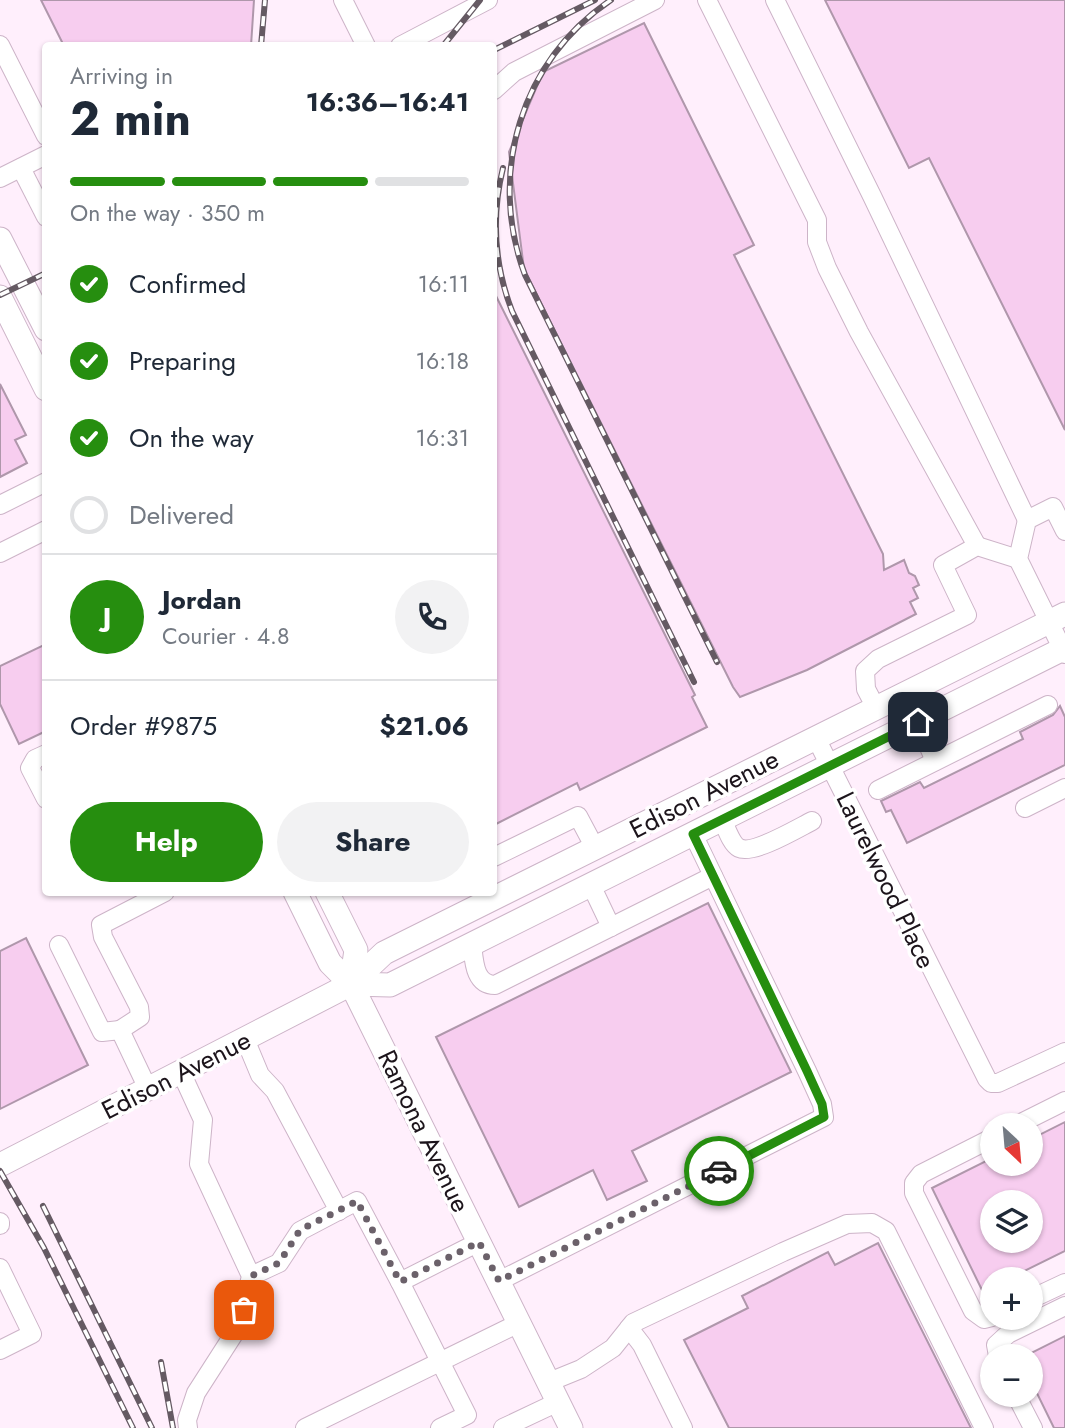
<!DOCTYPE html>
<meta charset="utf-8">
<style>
:root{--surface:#fff;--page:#f2f2f3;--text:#1f2937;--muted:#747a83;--line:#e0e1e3;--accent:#268e0f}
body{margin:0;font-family:Jost,sans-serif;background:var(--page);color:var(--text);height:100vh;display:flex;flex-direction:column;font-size:26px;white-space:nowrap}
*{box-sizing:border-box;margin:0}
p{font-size:23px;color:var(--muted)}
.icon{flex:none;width:38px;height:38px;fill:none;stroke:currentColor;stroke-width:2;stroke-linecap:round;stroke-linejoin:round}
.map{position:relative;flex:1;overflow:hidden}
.side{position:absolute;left:42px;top:42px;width:455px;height:854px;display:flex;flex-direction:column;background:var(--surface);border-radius:7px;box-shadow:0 2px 5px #0004}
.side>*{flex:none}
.needle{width:46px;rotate:154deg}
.fabs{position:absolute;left:980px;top:1113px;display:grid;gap:14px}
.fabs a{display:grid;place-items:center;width:63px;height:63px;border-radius:50%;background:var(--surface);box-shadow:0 2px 5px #0004;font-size:35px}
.pin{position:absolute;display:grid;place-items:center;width:60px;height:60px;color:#fff;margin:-30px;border-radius:14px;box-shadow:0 4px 10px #0006}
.courier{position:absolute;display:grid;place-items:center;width:70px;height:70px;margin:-35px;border:5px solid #268e0f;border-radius:50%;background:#fff;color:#222;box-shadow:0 2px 9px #0007}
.overview em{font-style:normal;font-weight:700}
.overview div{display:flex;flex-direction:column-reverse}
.overview{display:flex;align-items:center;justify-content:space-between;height:119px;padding:0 28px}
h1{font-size:46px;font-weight:700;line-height:52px}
.bar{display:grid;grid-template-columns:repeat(4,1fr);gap:10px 7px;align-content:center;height:84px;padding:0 28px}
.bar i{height:9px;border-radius:5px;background:var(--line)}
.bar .active{background:var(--accent)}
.bar p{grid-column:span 4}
.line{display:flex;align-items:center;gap:18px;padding:0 28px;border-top:2px solid var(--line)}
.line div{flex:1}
.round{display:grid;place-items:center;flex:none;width:74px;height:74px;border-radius:37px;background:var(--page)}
ol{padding:0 28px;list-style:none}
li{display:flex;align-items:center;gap:21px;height:77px}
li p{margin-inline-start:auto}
li .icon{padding:7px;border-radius:50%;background:var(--accent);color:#fff;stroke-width:4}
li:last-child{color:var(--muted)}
li i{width:38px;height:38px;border:4px solid var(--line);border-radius:50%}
.action{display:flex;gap:14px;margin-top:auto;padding:14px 28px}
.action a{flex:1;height:80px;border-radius:42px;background:var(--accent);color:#fff;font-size:28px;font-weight:700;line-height:80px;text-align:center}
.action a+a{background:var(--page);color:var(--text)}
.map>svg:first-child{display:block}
.building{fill:#f7cdef;stroke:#af97ab;stroke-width:2;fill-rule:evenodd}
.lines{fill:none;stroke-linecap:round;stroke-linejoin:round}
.minor-casing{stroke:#cdb4c8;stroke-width:20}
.major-casing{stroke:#cdb4c8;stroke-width:25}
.minor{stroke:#fff;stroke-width:18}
.major{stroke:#fff;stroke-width:23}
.rail-casing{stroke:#655a63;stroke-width:6}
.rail{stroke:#fff;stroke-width:3.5;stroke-dasharray:10;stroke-linecap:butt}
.done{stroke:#6b616a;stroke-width:7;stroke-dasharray:0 12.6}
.route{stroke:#268e0f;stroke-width:9}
.labels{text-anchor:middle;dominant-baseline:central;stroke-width:7;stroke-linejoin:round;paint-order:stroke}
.street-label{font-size:26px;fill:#1c141b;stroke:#fff}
</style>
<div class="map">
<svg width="1065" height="1428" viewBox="0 0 1065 1428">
<rect width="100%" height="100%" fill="#ffeffc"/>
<g class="building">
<path d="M41 0H254L251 46H64Z"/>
<path d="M825 0H1065V430L929 158 909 168Z"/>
<path d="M644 23 754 245 734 255 883 554 884 570 904 560 909 573 915 576 919 585 913 588 918 598 910 602 916 614 807 670 740 697 733 687 524 269 509 152 543 72Z"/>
<path d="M494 292 695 695 692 697 707 727 580 790 577 783 494 825Z"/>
<path d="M0 384 26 435 15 440 27 463 0 477Z"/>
<path d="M46 644V731L19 744 0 704V666Z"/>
<path d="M1060 706 1065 717V765L907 843 891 810 886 812 881 801 920 782 924 788 1023 739 1020 732 1053 715Z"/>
<path d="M708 903 791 1072 632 1151 647 1181 607 1200 593 1170 519 1207 436 1037Z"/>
<path d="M26 938 88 1065 0 1109V951Z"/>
<path d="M1065 1122V1251L1008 1279H992V1287L983 1292 932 1188 992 1158V1164H1031V1139ZM992 1202H1031V1241H992Z"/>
<path d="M878 1243 971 1428H729L684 1340 748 1308 742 1296 828 1252 835 1265Z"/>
<path d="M1065 1336V1428H1054L1031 1381V1353Z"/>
</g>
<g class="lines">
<defs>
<g id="minor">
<path d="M343 0 366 46"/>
<path d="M707 0 817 220V242L827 268 859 332 977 546"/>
<path d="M775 0 872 196 1027 520"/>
<path d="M0 45 46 136"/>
<path d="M400 46 488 0"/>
<path d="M494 90 514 72 655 0"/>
<path d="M21 168 46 217"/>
<path d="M0 178 46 155"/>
<path d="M0 505 46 482"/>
<path d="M1065 531 1053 507 1027 520 1018 559 1065 654"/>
<path d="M0 553 46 530"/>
<path d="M876 708 866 689 865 671 878 659 967 615 943 565 977 546 1018 559"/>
<path d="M918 722 935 761"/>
<path d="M816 738 987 1079 991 1083H998L1065 1052"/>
<path d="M46 754 35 759 30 768 46 799"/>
<path d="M878 790 1048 705"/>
<path d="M1025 808 1065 788"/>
<path d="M722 819C726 827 731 844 739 848 753 855 798 828 812 821"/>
<path d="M494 857 578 816 595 848"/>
<path d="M591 885 611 927"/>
<path d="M472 944C474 960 474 985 495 985L713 876"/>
<path d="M59 945 102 1032 120 1030 148 1089"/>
<path d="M120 1030 140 1017 139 1007 103 937 101 925 165 892"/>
<path d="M245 1039 260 1075 275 1091 339 1211"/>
<path d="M181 1072 203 1120 199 1164 251 1276 239 1326 196 1393 187 1420 188 1428"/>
<path d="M1017 1125 1065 1101"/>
<path d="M992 1138 921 1174 914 1183V1193L973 1311 984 1319 992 1317"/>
<path d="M0 1222V1225"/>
<path d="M0 1268 32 1334 0 1350"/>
<path d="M251 1276 279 1263 300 1231 357 1201 400 1282 479 1242"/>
<path d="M499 1281 824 1117 822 1104 807 1071 693 834"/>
<path d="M400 1282 467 1415 440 1428"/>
<path d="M1031 1299 1065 1283"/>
<path d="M629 1328 642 1345 683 1428"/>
<path d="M998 1356 996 1345 1008 1334 1065 1306"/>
<path d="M549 1382 581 1369 613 1348 633 1323 783 1252 847 1224 872 1223 886 1231 984 1428"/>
<path d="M1016 1395 1033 1428"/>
<path d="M305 1428 519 1323"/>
<path d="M503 1428 558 1402"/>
</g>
<g id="major">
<path d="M0 239 46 329"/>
<path d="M0 297 46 389"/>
<path d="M295 892 330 963 351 984 571 1428"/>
<path d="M327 892 356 950 351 984"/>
<path d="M351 984 390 985 1065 648"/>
<path d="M0 1165 351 984 384 953 1065 614"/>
</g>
</defs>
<use href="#minor" class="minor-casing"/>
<use href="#major" class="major-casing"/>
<use href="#minor" class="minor"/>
<use href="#major" class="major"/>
<defs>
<g id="rail">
<path d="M611 0C521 60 487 174 525 275L717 662"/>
<path d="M261 46 265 0"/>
<path d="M443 46 480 0"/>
<path d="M494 50 595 0"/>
<path d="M503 168C491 217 494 264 512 311L694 682"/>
<path d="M0 295 46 273"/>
<path d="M0 1171 44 1248 133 1428"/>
<path d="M43 1206 152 1428"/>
<path d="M161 1362 173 1428"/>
</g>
</defs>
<use href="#rail" class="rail-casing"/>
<use href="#rail" class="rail"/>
</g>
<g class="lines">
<path class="done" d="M244 1310 251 1276 279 1263 300 1230 357 1201 400 1282 479 1242 499 1281 719 1171"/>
<path class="route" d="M719 1171 824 1117 822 1104 807 1071 693 834 918 722"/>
</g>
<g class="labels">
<g class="street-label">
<text transform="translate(704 794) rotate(-27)">Edison Avenue</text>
<text transform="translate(886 880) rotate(64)">Laurelwood Place</text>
<text transform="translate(176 1075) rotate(-27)">Edison Avenue</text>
<text transform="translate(424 1131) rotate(64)">Ramona Avenue</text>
</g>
</g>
</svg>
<div class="fabs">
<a><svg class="needle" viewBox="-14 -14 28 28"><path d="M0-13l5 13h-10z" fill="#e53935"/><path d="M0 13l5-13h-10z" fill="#747a83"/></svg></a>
<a><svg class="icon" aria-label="layers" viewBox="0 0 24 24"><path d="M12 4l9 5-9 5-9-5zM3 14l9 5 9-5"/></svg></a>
<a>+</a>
<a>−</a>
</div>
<div class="pin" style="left:244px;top:1310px;background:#ea580c"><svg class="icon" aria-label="bag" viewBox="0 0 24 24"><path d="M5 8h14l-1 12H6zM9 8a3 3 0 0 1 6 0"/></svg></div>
<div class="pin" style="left:918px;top:722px;background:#1f2937"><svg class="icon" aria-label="home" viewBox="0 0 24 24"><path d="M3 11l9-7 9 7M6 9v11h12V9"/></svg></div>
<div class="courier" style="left:719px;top:1171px"><svg class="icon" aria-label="car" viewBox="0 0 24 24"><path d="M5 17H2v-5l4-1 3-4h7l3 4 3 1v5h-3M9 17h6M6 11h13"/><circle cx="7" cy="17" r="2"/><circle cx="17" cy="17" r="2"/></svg></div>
<section class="side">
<div class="overview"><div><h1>2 min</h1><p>Arriving in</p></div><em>16:36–16:41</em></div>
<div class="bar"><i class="active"></i><i class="active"></i><i class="active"></i><i></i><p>On the way · 350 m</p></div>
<ol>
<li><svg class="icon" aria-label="check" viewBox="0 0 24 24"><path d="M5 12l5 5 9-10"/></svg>Confirmed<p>16:11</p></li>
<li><svg class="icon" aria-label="check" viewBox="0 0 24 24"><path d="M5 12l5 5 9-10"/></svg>Preparing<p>16:18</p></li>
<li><svg class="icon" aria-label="check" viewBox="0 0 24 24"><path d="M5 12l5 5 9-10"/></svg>On the way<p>16:31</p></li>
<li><i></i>Delivered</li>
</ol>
<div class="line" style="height:126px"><b class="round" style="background:var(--accent);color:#fff">J</b><div><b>Jordan</b><p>Courier · 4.8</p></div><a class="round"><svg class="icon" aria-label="phone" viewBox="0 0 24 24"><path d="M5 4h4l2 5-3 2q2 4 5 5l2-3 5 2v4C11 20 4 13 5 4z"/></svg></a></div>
<div class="line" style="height:91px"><div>Order #9875</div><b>$21.06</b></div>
<div class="action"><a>Help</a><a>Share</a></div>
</section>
</div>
